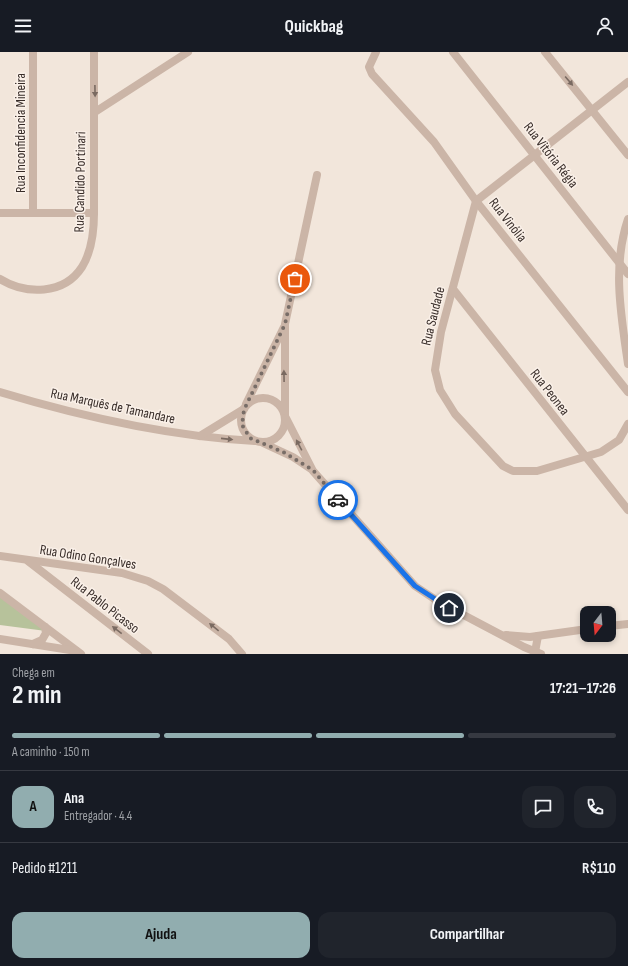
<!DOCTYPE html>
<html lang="pt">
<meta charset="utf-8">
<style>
:root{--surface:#171b24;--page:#20242c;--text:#f1f3f6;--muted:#9ea1a6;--line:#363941;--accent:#91adaf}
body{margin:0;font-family:"Sofia Sans Condensed",sans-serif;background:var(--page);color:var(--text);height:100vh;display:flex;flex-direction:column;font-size:15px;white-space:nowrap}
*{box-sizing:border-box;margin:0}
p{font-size:13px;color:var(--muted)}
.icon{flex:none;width:22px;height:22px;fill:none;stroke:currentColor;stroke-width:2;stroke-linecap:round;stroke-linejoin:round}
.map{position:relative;height:602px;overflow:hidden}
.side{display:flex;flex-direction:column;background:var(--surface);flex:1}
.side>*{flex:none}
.needle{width:26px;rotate:196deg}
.tools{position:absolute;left:580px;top:554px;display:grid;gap:8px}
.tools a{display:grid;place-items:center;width:36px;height:36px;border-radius:8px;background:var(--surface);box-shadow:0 2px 6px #0003;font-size:20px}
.pin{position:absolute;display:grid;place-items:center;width:34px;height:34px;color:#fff;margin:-17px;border:2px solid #fff;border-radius:50%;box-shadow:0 1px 4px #0007}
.courier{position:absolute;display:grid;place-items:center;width:40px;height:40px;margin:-20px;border:3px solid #1a73e8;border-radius:50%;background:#fff;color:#222;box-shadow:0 1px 5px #0007}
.headline em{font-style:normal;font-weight:700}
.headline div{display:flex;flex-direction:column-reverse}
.headline{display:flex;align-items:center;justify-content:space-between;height:68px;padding:0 12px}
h1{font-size:26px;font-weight:700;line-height:30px}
.bar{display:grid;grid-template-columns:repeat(4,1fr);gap:6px 4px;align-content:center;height:48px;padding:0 12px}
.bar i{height:5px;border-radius:3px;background:var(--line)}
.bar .current{background:var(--accent)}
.bar p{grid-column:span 4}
.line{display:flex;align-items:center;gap:10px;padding:0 12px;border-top:1px solid var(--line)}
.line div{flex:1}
.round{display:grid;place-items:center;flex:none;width:42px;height:42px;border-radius:12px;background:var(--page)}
.button{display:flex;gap:8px;margin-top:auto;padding:8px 12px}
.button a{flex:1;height:46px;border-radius:12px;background:var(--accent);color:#111;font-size:16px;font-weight:700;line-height:46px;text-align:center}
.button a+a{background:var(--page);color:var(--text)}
header{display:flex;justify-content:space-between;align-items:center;height:52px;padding:0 12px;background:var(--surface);font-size:18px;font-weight:700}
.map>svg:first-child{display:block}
.green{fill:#b7c29b}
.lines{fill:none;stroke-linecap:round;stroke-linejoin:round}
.minor{stroke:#cbb5a7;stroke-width:8}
.oneway{fill:#7a6a61}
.done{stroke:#786d67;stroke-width:4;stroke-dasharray:0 7.2}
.route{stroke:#1a73e8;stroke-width:5}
.labels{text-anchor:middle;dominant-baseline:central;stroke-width:3;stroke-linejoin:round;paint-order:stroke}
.street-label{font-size:14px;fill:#372c28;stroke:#faf0e8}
</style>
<header><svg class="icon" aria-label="menu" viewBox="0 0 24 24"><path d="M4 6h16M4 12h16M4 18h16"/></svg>Quickbag<svg class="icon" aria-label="person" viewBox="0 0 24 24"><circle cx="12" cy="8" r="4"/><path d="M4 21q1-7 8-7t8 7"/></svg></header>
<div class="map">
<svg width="628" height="602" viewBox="0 0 628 602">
<rect width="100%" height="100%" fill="#f2e6db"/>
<path class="green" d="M0 544 46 579 0 573Z"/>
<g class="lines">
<g class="minor">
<path d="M376 0 369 15 372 22 434 90 476 149 628 340"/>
<path d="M453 0 628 222"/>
<path d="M545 0 628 103"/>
<path d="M628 30 476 149 441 280 435 318 440 338 455 362 503 414 513 419H537L601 400 619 388 628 372"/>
<path d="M95 60 188 0"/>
<path d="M0 161H94"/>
<path d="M33 161V0"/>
<path d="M628 167C612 214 621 263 628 312"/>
<path d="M0 227C26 243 64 243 82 215 92 199 94 179 94 161V0"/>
<path d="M453 237 628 458"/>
<path d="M0 340C83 365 168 384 255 389"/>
<circle cx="263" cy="368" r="22"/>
<path d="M246 352 284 275"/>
<path d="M285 363V272L317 123"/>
<path d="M286 366 313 419 415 534 439 550 524 595 541 602"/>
<path d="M200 384 244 357"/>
<path d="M263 391 293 405 311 417"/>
<path d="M0 504 122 521 148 529 163 537 204 568 229 587 242 602"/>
<path d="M28 509 148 602"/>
<path d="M0 541 81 602"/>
<path d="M609 574 628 572"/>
<path d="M506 583 530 585 587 577"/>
<path d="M0 587 76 599"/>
<path d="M33 592 42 588 46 581 45 575"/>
<path d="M535 600 538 584"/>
</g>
</g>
<defs><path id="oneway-solid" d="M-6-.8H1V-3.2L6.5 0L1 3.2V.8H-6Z"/></defs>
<g class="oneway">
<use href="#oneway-solid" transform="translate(569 29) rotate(50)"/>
<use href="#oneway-solid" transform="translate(95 39) rotate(89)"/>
<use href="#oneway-solid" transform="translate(284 324) rotate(-91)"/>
<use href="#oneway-solid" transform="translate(227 387) rotate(6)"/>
<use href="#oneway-solid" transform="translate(299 393) rotate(-118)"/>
<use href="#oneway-solid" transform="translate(214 575) rotate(-141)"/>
<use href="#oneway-solid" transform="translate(117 578) rotate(-142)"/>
</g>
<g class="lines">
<path class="done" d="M295 227 285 272 244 358 242 373 250 386 283 400 313 418 338 448"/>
<path class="route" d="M338 448 415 534 449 556"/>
</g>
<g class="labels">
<g class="street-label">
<text transform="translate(20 81) rotate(-90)">Rua Inconfidencia Mineira</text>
<text transform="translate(551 103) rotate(52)">Rua Vitória Régia</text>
<text transform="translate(80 130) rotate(-89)">Rua Candido Portinari</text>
<text transform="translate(508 168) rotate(52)">Rua Vinólia</text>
<text transform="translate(433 264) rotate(-76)">Rua Saudade</text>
<text transform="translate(550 340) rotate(52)">Rua Peonea</text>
<text transform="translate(113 354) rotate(12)">Rua Marquês de Tamandare</text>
<text transform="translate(88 505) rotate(9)">Rua Odino Gonçalves</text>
<text transform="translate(105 553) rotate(38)">Rua Pablo Picasso</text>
</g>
</g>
</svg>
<div class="tools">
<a><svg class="needle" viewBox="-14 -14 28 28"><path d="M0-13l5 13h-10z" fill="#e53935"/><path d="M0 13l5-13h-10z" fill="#9ea1a6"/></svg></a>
</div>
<div class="pin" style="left:295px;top:227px;background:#ea580c"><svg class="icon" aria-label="bag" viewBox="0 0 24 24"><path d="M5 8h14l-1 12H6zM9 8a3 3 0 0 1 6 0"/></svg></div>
<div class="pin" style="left:449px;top:556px;background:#1f2937"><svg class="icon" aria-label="home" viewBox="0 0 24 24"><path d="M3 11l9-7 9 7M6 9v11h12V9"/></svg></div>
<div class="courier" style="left:338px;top:448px"><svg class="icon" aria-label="car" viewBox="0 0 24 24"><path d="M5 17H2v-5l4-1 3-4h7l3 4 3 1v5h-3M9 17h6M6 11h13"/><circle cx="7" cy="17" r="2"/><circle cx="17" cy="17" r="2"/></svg></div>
</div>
<section class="side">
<div class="headline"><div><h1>2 min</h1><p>Chega em</p></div><em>17:21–17:26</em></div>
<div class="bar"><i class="current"></i><i class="current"></i><i class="current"></i><i></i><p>A caminho · 150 m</p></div>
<div class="line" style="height:72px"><b class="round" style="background:var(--accent);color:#111">A</b><div><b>Ana</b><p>Entregador · 4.4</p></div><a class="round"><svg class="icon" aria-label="chat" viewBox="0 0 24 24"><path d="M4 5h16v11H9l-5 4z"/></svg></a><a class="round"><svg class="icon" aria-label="phone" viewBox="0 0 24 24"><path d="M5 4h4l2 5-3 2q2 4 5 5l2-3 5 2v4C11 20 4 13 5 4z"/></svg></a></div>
<div class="line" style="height:52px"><div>Pedido #1211</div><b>R$110</b></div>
<div class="button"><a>Ajuda</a><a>Compartilhar</a></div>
</section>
